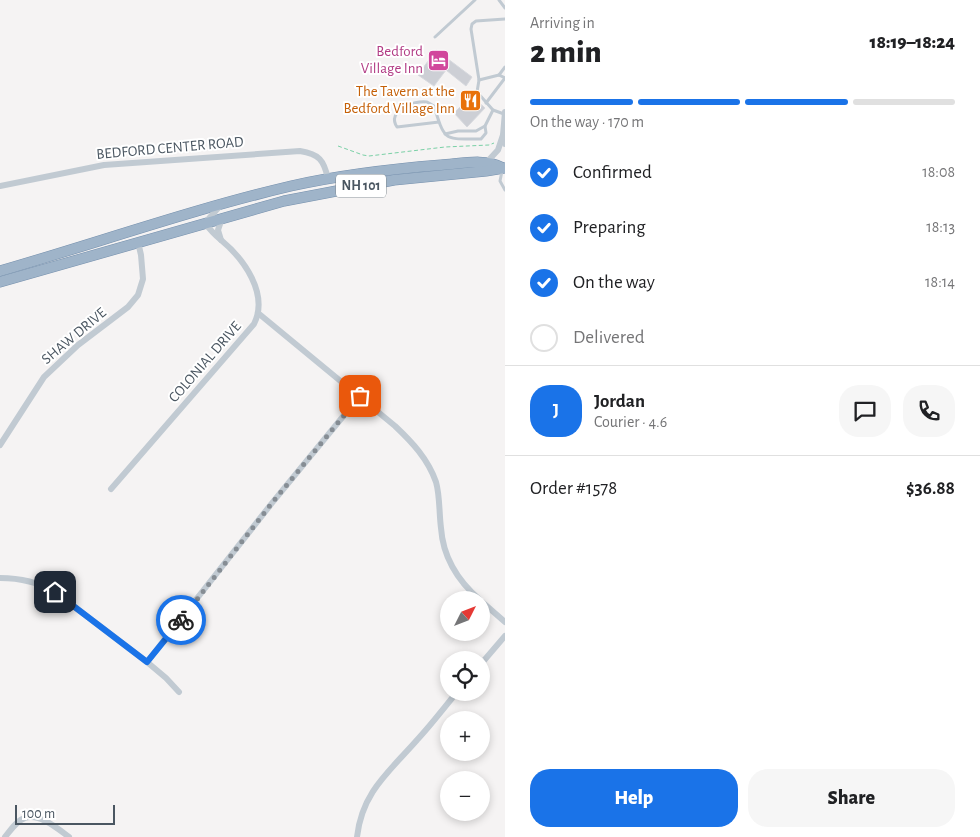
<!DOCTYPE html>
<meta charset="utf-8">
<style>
:root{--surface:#fff;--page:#f6f6f6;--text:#202124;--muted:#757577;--line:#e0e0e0;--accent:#1a73e8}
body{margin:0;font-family:"Alegreya Sans",sans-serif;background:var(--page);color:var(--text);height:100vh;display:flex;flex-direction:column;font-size:19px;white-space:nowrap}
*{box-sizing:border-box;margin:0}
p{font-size:16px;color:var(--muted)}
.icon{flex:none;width:28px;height:28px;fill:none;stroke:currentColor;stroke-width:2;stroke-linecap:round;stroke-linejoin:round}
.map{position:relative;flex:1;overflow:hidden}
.sheet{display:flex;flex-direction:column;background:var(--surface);width:475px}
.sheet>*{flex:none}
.needle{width:32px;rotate:48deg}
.fabs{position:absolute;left:440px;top:591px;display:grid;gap:10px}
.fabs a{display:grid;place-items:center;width:50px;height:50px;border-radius:50%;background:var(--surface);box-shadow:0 2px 8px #0003;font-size:25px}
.scale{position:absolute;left:15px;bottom:12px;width:100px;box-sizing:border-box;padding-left:5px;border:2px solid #4a5661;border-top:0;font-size:14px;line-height:18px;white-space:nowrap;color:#4a5661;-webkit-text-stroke:4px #fff;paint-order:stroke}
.pin{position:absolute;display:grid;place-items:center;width:42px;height:42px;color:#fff;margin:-21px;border-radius:10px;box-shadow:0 2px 8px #0006}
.courier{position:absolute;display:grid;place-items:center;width:50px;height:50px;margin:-25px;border:4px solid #1a73e8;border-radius:50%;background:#fff;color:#222;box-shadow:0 1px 6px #0007}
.summary em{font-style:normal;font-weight:800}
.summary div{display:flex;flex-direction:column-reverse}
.summary{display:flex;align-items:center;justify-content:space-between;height:85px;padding:0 25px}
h1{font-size:32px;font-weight:800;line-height:38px}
.bar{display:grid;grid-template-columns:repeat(4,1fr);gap:8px 5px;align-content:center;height:60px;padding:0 25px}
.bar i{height:6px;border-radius:4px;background:var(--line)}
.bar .active{background:var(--accent)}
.bar p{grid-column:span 4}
.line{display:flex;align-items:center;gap:12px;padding:0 25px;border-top:1px solid var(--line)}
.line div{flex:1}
.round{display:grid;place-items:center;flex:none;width:52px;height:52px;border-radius:20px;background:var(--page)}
ol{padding:0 25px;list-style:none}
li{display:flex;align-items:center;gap:15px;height:55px}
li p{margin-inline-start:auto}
li .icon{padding:5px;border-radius:50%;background:var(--accent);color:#fff;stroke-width:4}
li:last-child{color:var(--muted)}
li i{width:28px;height:28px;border:2px solid var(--line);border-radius:50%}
.cta{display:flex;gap:10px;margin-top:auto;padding:10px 25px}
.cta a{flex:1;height:58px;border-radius:20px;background:var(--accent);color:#fff;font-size:20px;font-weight:800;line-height:58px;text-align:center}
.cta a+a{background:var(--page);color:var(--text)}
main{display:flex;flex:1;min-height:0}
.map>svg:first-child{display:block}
.building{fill:#cdcfd5;stroke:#d7d9de}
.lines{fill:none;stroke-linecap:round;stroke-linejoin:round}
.trunk-casing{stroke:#7690ad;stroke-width:11}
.path{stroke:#7ad0a6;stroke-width:1;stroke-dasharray:4 2.5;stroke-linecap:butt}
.service{stroke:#c1cad2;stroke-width:3}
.minor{stroke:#c1cad2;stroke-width:6}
.trunk{stroke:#9fb4c9;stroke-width:10}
.done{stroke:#868d94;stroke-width:5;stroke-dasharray:0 9}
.route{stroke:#1a73e8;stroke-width:6}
.labels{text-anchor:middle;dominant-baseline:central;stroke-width:4;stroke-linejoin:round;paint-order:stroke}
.shield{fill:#fff;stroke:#808990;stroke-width:1}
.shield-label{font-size:14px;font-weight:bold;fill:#4a5661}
.hotel-label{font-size:15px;fill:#b23c85;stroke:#fff;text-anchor:end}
.food-label{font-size:15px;fill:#c56008;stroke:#fff;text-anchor:end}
.street-label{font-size:15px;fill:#4a5661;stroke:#fff}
</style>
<main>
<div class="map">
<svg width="505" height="837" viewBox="0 0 505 837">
<rect width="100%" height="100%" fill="#f5f3f3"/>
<g class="building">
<path d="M436 50 472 77 466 86 446 70 434 86 418 75Z"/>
<path d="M468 92 485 108 467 127 454 113 466 101 462 97Z"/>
</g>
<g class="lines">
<defs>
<g id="trunk">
<path d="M0 271C97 243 193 209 291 186 340 175 391 169 441 165 459 164 485 158 501 167"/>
<path d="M0 282 284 201 394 180 486 171 505 168"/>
</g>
</defs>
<use href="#trunk" class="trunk-casing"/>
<path class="path" d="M338 146 363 155 369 156 445 147 489 145 494 143"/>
<g class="service">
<path d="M499 0 505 8"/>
<path d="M435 37 475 0"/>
<path d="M499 75 505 67"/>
<path d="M479 80 499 75 505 78"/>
<path d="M486 103 505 78"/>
<path d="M504 114 493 110 477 92 479 80 471 29 472 24 476 21 505 19"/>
<path d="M439 122 397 127C386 111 414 100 427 102 429 103 432 105 434 106 445 142 444 139 481 139L486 133 485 126 493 110"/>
<path d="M445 134 458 131H476L485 126"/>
<path d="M502 171 500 181 505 190"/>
</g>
<g class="minor">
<path d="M505 112 503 135 505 144"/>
<path d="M486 163 498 150 503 135"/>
<path d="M0 186 104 165 300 151C319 154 324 160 328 179"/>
<path d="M221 240 218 230 222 218"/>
<path d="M258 313 395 426C412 442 428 459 436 482 440 496 439 513 441 528 443 557 458 581 480 600"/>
<path d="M0 445 44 377 78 345 128 307 138 295 143 279 141 255 138 242"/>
<path d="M111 489 254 324C269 294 244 259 221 240 214 234 210 230 205 223L219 207"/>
<path d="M0 578C20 578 38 582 55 592L147 662 166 678 179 692"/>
<path d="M481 601 505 622"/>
<path d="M147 662 272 503 359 397"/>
<path d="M481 664 505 636"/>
<path d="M5 837C10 831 17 820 25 818 40 813 58 829 69 837"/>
<path d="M357 837C362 792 389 772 417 740 431 725 444 708 457 692"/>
</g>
<use href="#trunk" class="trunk"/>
</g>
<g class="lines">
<path class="done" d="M181 620 272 503 360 396"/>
<path class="route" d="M55 592 147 662 181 620"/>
</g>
<defs>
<symbol id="hotel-square" viewBox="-11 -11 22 22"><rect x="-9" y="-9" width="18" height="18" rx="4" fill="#d1479c" stroke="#fff"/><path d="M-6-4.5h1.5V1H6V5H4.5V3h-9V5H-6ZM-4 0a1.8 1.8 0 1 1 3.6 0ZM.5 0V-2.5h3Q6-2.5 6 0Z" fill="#fff"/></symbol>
<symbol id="restaurant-square" viewBox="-11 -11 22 22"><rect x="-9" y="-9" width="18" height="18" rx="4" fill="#e8710a" stroke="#fff"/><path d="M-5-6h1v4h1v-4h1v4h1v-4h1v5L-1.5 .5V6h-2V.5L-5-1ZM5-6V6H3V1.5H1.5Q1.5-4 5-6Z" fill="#fff"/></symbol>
</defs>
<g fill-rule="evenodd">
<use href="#hotel-square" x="426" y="48" width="25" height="25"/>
<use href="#restaurant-square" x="458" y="88" width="25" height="25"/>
</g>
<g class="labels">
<rect class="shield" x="336" y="174.5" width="50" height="23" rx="4"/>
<g class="shield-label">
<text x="361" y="186">NH 101</text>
</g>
<g class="hotel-label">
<text x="423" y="51">Bedford<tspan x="423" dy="17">Village Inn</tspan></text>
</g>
<g class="food-label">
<text x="455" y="91">The Tavern at the<tspan x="455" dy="17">Bedford Village Inn</tspan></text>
</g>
<g class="street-label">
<text transform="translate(170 148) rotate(-5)">BEDFORD CENTER ROAD</text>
<text transform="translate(74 336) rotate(-40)">SHAW DRIVE</text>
<text transform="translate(205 362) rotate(-49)">COLONIAL DRIVE</text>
</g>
</g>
</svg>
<div class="fabs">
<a><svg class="needle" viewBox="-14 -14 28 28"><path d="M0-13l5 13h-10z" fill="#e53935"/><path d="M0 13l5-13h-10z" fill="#757577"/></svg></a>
<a><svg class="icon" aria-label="locate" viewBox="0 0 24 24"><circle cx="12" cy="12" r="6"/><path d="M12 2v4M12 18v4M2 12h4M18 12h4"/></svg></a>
<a>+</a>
<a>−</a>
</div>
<div class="scale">100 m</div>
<div class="pin" style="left:360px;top:396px;background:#ea580c"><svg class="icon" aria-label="bag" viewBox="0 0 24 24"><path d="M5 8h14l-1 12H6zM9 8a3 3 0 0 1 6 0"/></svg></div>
<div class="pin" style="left:55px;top:592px;background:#1f2937"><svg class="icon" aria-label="home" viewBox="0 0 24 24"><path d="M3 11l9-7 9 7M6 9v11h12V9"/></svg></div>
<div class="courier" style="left:181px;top:620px"><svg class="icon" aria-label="bike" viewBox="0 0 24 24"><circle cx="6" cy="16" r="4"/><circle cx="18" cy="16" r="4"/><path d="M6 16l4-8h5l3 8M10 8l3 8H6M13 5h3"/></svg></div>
</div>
<section class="sheet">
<div class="summary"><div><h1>2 min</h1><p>Arriving in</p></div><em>18:19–18:24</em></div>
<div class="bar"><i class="active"></i><i class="active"></i><i class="active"></i><i></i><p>On the way · 170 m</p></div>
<ol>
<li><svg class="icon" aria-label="check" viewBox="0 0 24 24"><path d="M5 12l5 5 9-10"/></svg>Confirmed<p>18:08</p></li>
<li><svg class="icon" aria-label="check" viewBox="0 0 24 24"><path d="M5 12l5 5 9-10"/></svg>Preparing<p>18:13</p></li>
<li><svg class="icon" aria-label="check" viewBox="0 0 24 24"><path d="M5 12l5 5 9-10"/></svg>On the way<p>18:14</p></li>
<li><i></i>Delivered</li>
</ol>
<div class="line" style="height:90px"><b class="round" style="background:var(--accent);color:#fff">J</b><div><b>Jordan</b><p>Courier · 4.6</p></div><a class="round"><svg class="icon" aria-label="chat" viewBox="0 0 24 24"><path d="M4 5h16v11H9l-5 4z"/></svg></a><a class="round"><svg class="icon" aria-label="phone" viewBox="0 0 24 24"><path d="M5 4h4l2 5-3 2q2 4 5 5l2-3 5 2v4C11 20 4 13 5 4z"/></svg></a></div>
<div class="line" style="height:65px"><div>Order #1578</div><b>$36.88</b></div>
<div class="cta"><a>Help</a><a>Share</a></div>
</section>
</main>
